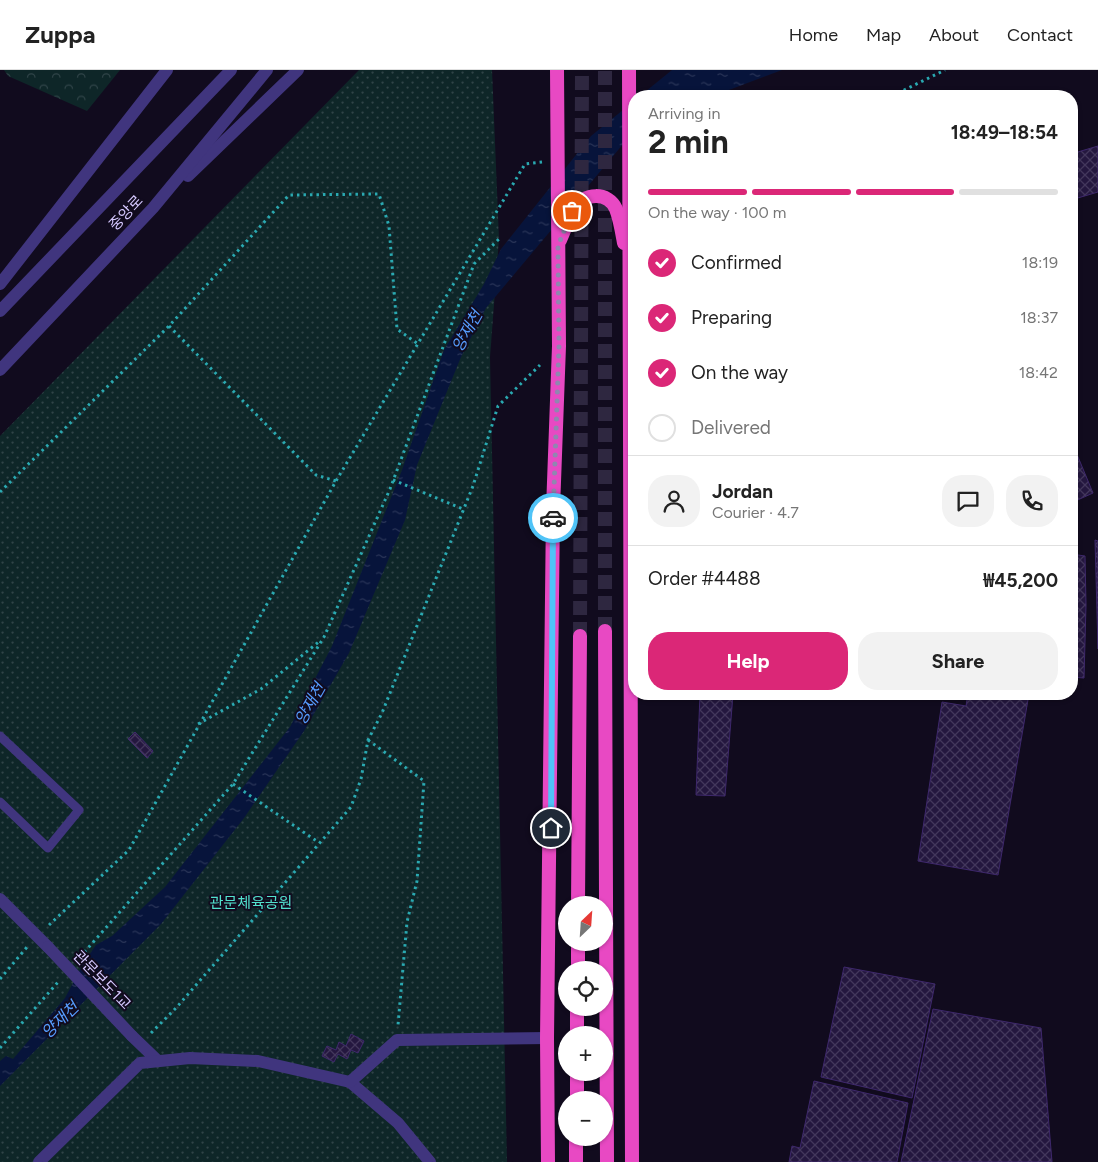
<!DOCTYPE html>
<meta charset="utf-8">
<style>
:root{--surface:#fff;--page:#f2f2f2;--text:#222;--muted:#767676;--line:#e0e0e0;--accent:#db2777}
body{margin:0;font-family:Figtree,"Noto Sans KR",sans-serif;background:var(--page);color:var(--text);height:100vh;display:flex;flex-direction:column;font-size:19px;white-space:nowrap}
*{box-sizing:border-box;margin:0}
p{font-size:16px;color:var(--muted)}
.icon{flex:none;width:28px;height:28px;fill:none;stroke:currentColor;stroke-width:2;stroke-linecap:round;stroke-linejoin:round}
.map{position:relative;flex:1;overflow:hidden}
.side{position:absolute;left:628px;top:20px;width:450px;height:610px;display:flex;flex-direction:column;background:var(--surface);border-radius:20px;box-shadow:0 1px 4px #0004}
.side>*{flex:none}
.needle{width:32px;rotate:25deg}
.tools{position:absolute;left:558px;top:826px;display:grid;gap:10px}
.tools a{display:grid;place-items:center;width:55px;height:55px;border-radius:50%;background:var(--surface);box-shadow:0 1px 4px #0004;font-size:25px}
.pin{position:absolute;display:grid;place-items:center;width:42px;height:42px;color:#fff;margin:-21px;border:2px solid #fff;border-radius:50%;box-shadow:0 1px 5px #0007}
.courier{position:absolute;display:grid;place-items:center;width:50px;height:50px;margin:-25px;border:4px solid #4fc3f7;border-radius:50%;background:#fff;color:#222;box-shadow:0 1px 6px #0007}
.summary em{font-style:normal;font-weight:700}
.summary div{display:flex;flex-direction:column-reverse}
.summary{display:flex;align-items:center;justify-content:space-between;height:85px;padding:0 20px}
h1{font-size:32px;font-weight:700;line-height:38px}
.bar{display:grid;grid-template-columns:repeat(4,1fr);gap:8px 5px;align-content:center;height:60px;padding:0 20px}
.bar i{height:6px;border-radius:4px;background:var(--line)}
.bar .selected{background:var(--accent)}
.bar p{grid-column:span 4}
.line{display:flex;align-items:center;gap:12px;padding:0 20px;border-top:1px solid var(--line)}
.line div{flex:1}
.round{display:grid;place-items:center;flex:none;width:52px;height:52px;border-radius:20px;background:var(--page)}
ol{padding:0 20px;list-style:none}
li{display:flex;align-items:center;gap:15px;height:55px}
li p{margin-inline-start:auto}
li .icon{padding:5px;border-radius:50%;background:var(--accent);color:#fff;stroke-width:4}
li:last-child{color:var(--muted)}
li i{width:28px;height:28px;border:2px solid var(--line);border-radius:50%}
.button{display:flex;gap:10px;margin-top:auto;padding:10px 20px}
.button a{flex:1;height:58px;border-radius:20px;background:var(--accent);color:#fff;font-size:20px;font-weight:700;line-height:58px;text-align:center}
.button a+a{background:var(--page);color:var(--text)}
header{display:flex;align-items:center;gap:30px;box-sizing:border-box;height:70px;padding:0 25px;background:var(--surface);border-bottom:1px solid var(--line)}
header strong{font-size:24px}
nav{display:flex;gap:28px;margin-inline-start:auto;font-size:18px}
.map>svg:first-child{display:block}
.forest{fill:url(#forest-crowns)}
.park{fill:url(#park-dots)}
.water{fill:url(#water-ripples)}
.building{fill:url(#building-cross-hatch);stroke:#3e286c}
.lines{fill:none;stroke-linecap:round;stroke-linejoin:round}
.trunk-tunnel{stroke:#2e2740;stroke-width:14;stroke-dasharray:14 7;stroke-linecap:butt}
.path{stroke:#2aa9b1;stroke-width:3;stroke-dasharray:2.5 4;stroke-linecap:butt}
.service{stroke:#40357e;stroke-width:9}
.pedestrian{stroke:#40357e;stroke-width:12}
.tertiary{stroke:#40357e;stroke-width:12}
.trunk{stroke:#e849c3;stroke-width:14}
.pedestrian-bridge{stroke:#40357e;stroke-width:12}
.done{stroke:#9086b0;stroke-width:5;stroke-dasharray:0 9}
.route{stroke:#4fc3f7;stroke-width:6}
.labels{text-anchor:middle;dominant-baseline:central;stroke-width:4;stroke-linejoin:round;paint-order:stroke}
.street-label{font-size:15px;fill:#d5c8ff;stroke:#110b1e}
.park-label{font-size:15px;fill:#52e1ce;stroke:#110b1e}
.water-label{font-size:16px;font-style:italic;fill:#569dff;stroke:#110b1e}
</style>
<header>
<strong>Zuppa</strong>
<nav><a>Home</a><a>Map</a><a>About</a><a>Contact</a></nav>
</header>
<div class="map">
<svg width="1098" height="1092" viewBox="0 0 1098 1092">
<defs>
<pattern id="forest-crowns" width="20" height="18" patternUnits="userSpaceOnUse" patternTransform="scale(1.25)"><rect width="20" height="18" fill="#0e2628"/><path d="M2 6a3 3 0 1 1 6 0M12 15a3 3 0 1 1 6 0" fill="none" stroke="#304448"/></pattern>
<pattern id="park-dots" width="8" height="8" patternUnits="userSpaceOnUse" patternTransform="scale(1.25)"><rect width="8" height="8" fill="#0e2628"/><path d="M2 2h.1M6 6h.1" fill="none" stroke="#304448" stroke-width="1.8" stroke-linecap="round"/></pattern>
<pattern id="water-ripples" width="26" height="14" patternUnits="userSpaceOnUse" patternTransform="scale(1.25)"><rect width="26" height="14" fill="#07143b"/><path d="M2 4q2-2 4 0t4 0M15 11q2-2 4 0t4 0" fill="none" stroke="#2a3558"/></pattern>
<pattern id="building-cross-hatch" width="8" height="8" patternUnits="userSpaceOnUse" patternTransform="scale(1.25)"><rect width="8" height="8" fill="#24173f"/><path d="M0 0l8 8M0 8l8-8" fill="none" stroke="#43375c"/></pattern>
</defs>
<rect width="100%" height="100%" fill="#110b1e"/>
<path class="forest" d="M4 0H120L87 41 8 6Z"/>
<path class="park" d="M359 0H492L499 169 490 287 507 1092H0V366Z"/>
<g class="water">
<path d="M672 0H782L713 26H640Z"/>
<path d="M634 31 629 67 486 238 461 287 417 395 405 450 349 583 304 661 244 748 161 854 0 1016V991L6 986 13 989 65 928 83 894 96 875 112 866 165 817 290 657 332 576 402 400 444 280 484 214 501 179 591 66Z"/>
</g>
<g class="building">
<path d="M1098 76V122L1071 130V84Z"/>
<path d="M1071 370 1093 423 1071 433Z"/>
<path d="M1095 470 1098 471V579Z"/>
<path d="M1071 484 1085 486 1086 535 1084 608 1071 607Z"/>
<path d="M700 624H733L725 726 696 725Z"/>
<path d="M968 624H1029L998 805 918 791 942 632 966 636Z"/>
<path d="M135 662 153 681 147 688 128 669Z"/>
<path d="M844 897 935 914 912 1028 821 1007Z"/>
<path d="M933 939 1041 958 1052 1092H901Z"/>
<path d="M351 964 364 971 358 983 351 980 347 989 338 984 334 992 322 986 327 976 336 980 339 972 346 976Z"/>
<path d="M814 1011 908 1033 897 1092H789L792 1076 800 1078Z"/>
</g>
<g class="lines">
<g class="trunk-tunnel">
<path d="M605 561V0"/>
<path d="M580 566 582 0"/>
</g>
<g class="path">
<path d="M892 26 945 0"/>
<path d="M169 256 316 405 336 411"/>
<path d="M393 410 463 439"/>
<path d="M0 422 169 256 289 125 379 124 389 156 397 259 418 274"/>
<path d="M198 654 261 619 321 570"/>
<path d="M368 670 424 711 417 811 407 852 398 955"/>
<path d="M233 714 318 772"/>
<path d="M49 855 129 780 336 411 525 94 542 92"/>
<path d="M80 887 233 714 324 567 390 419 474 194 499 169"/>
<path d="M0 909 27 877"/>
<path d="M151 963 176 938 351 737 361 709 368 670 382 643 473 416 498 336 540 295"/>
<path d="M0 978 59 911"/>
</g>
<path class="service" d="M0 666 79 740 48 778 0 732"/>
<g class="pedestrian">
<path d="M0 829 48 877"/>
<path d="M132 966 158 991"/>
<path d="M350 1012 398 1053 430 1092"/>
<path d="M39 1092 140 993 190 988 258 991 350 1012 397 970 547 968"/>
</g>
<g class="tertiary">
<path d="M188 106 298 0"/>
<path d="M0 214 167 0"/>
<path d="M0 241 231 0"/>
<path d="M0 300 153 138 267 0"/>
</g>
<g class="trunk">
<path d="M629 0 632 1092"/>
<path d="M560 170C565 160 568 147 574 138 584 123 608 121 616 139 620 149 622 162 624 173"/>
<path d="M605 561 607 1092"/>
<path d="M578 835 580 566"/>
<path d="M578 900V872"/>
<path d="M577 965V938"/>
<path d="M577 1030V1002"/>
<path d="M548 1092 547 968 553 439 559 276 557 0"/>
<path d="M576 1092V1068"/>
</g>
<path class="pedestrian-bridge" d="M48 877 132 966"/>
</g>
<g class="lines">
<path class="done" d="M553 448 559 276 558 176 572 141"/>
<path class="route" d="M551 758 553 448"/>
</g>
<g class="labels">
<g class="street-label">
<text transform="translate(126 143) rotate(-47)">중앙로</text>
<text transform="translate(102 910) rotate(46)">관문보도1교</text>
</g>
<g class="park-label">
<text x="251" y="833">관문체육공원</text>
</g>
<g class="water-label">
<text transform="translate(467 261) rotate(-61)">양재천</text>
<text transform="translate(310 634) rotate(-61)">양재천</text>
<text transform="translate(60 950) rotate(-44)">양재천</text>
</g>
</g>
</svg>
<div class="tools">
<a><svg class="needle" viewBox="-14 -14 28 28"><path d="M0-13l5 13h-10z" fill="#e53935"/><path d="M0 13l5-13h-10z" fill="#767676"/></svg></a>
<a><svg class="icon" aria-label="locate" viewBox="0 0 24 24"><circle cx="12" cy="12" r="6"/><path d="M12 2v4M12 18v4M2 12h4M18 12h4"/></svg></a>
<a>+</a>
<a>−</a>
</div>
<div class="pin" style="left:572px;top:141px;background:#ea580c"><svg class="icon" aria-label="bag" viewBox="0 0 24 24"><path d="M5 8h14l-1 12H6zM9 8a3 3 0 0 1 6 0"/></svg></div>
<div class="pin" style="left:551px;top:758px;background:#1f2937"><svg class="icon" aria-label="home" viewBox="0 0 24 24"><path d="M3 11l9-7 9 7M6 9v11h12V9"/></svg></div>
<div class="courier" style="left:553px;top:448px"><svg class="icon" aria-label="car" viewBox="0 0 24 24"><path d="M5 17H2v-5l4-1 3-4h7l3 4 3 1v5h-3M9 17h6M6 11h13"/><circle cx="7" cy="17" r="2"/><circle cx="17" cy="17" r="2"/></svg></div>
<section class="side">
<div class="summary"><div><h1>2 min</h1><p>Arriving in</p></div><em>18:49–18:54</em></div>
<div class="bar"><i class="selected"></i><i class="selected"></i><i class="selected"></i><i></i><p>On the way · 100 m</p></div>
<ol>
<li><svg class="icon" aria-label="check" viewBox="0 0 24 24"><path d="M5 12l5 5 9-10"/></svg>Confirmed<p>18:19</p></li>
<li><svg class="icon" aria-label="check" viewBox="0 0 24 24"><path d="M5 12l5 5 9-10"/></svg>Preparing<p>18:37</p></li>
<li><svg class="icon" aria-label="check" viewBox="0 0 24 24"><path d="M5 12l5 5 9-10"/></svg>On the way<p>18:42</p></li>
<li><i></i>Delivered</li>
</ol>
<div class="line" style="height:90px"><a class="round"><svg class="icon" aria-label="person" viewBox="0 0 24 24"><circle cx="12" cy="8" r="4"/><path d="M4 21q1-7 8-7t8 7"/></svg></a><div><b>Jordan</b><p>Courier · 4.7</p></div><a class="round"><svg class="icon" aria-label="chat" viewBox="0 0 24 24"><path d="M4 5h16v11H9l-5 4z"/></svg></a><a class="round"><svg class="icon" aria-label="phone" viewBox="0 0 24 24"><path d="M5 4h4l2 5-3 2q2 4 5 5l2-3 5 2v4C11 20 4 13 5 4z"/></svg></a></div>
<div class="line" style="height:65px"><div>Order #4488</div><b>₩45,200</b></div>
<div class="button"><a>Help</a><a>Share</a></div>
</section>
</div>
